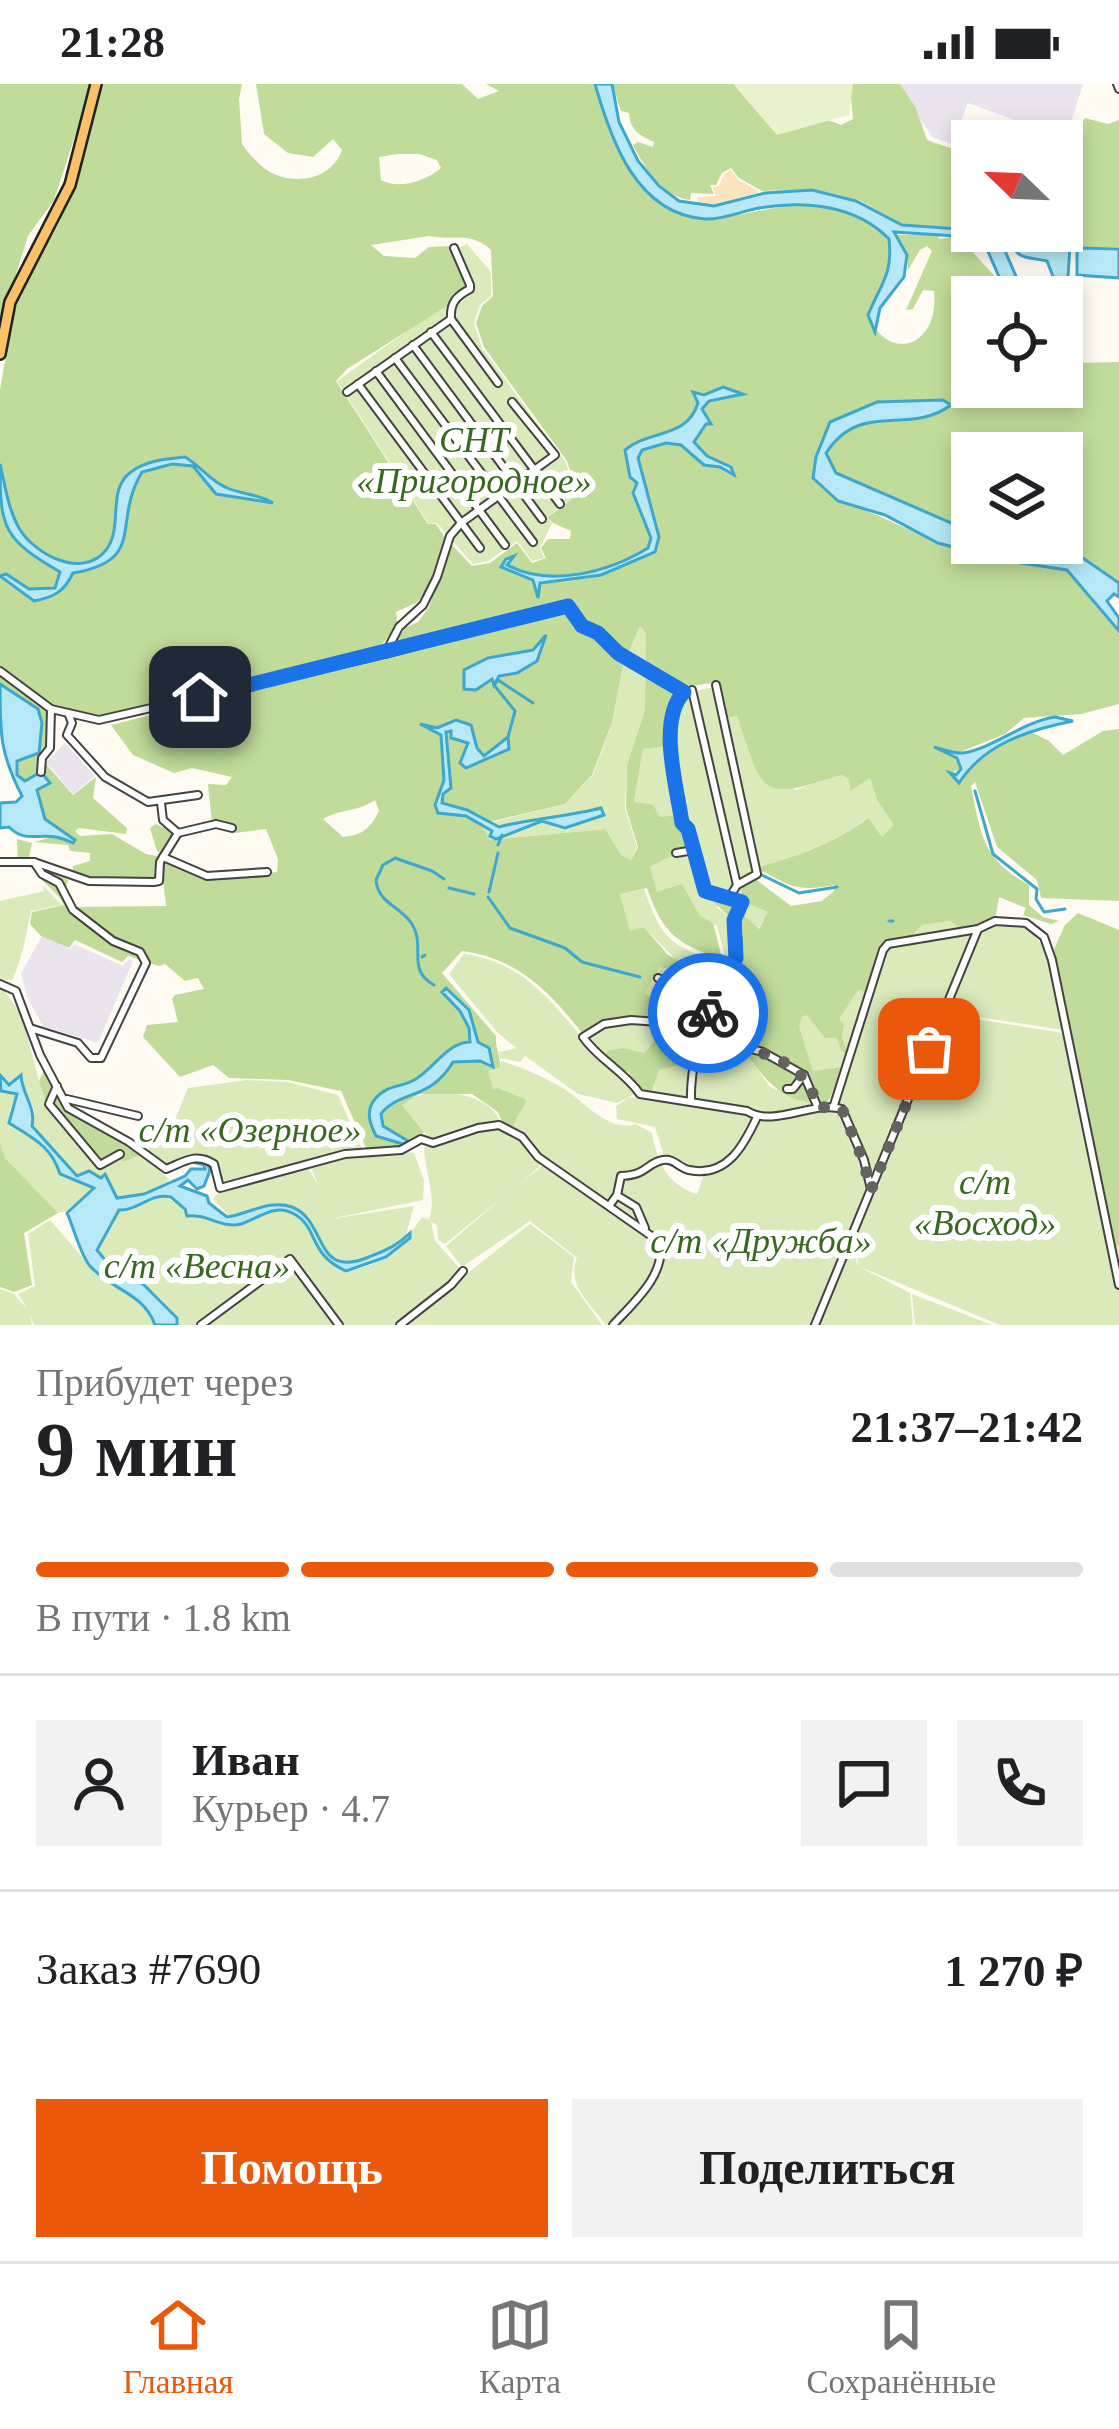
<!DOCTYPE html>
<html lang="ru">
<meta charset="utf-8">
<style>
:root{--surface:#fff;--page:#f2f2f2;--text:#202124;--muted:#757577;--line:#e0e0e0;--accent:#ea580c}
body{margin:0;font-family:"Times New Roman",serif;background:var(--page);color:var(--text);height:100vh;display:flex;flex-direction:column;font-size:45px;white-space:nowrap}
*{box-sizing:border-box;margin:0}
p{font-size:39px;color:var(--muted)}
.icon{flex:none;width:66px;height:66px;fill:none;stroke:currentColor;stroke-width:2;stroke-linecap:round;stroke-linejoin:round}
.map{position:relative;height:1241px;overflow:hidden}
.sheet{display:flex;flex-direction:column;background:var(--surface);flex:1}
.sheet>*{flex:none}
.needle{width:78px;rotate:293deg}
.fabs{position:absolute;left:951px;top:36px;display:grid;gap:24px}
.fabs a{display:grid;place-items:center;width:132px;height:132px;border-radius:0px;background:var(--surface);box-shadow:0 6px 18px #0003;font-size:60px}
.pin{position:absolute;display:grid;place-items:center;width:102px;height:102px;color:#fff;margin:-51px;border-radius:24px;box-shadow:0 6px 18px #0006}
.courier{position:absolute;display:grid;place-items:center;width:120px;height:120px;margin:-60px;border:9px solid #1a73e8;border-radius:50%;background:#fff;color:#222;box-shadow:0 3px 15px #0007}
.summary em{font-style:normal;font-weight:600}
.summary div{display:flex;flex-direction:column-reverse}
.summary{display:flex;align-items:center;justify-content:space-between;height:204px;padding:0 36px}
h1{font-size:78px;font-weight:600;line-height:90px}
.bar{display:grid;grid-template-columns:repeat(4,1fr);gap:18px 12px;align-content:center;height:144px;padding:0 36px}
.bar i{height:15px;border-radius:9px;background:var(--line)}
.bar .selected{background:var(--accent)}
.bar p{grid-column:span 4}
.line{display:flex;align-items:center;gap:30px;padding:0 36px;border-top:3px solid var(--line)}
.line div{flex:1}
.round{display:grid;place-items:center;flex:none;width:126px;height:126px;border-radius:0px;background:var(--page)}
.button{display:flex;gap:24px;margin-top:auto;padding:24px 36px}
.button a{flex:1;height:138px;border-radius:0px;background:var(--accent);color:#fff;font-size:48px;font-weight:600;line-height:138px;text-align:center}
.button a+a{background:var(--page);color:var(--text)}
.status{display:flex;justify-content:space-between;align-items:center;height:84px;padding:0 60px;background:var(--surface);direction:ltr}
.status svg{height:33px;fill:currentColor}
.menu{display:flex;justify-content:space-around;align-items:center;height:168px;border-top:3px solid var(--line);background:var(--surface);font-size:33px;color:var(--muted)}
.menu a{display:grid;justify-items:center;gap:6px}
.menu .selected{color:var(--accent)}
.map>svg:first-child{display:block}
.industrial{fill:#ebe4ee}
.green{fill:#daeabb}
.forest{fill:#c0db9a;fill-rule:evenodd}
.sand{fill:#fbe5be}
.pitch{fill:#eaf1cd}
.water{fill:#b6e8f7;stroke:#3da8ce;stroke-width:3}
.lines{fill:none;stroke-linecap:round;stroke-linejoin:round}
.stream{stroke:#3da8ce;stroke-width:3}
.minor-casing{stroke:#434343;stroke-width:10}
.major-casing{stroke:#212121;stroke-width:14}
.minor{stroke:#fff;stroke-width:6}
.major{stroke:#f9c268;stroke-width:9}
.done{stroke:#64625f;stroke-width:12;stroke-dasharray:0 21.6}
.route{stroke:#1a73e8;stroke-width:15}
.labels{text-anchor:middle;dominant-baseline:central;stroke-width:12;stroke-linejoin:round;paint-order:stroke}
.park-label{font-size:36px;font-style:italic;fill:#38691e;stroke:#fff}
</style>
<div class="status"><b>21:28</b><svg viewBox="0 0 49 12"><path d="M0 12V9h3v3zM5 12V6h3v6zM10 12V3h3v9zM15 12V0h3v12zM26 1h20v11H26zM47 4h2v5h-2z"/></svg></div>
<div class="map">
<svg width="1119" height="1241" viewBox="0 0 1119 1241">
<rect width="100%" height="100%" fill="#fffbf2"/>
<g class="industrial">
<path d="M898 0H1083L1069 45H1038L968 19 952 60 932 53Z"/>
<path d="M65 659 95 692 73 710 46 678Z"/>
<path d="M42 852 70 865 74 860 123 882 129 875 133 877 98 959 43 942 27 913 21 889Z"/>
</g>
<g class="green">
<path d="M467 160 491 188V212L480 221 474 239 482 264 565 377 577 410 548 432 552 439 540 464 544 474 532 477 517 457 488 477 473 480 437 439 429 440 337 297 472 201 469 187 456 165Z"/>
<path d="M640 542 646 549 645 626 627 681 625 724 637 763 631 776 621 771 604 745 490 756 481 741 565 720 593 691 612 640 623 581Z"/>
<path d="M714 603 795 706 841 691 849 695 850 706 870 694 877 716 895 741 882 754 867 734C832 761 797 772 757 784L754 794 769 828 758 845 728 817 716 823 733 836 732 880 725 872 717 842 700 832 682 801 657 809 650 783 669 773 687 741 676 731 660 733 634 719 643 665 665 661 672 703 683 701C678 671 667 637 685 609Z"/>
<path d="M43 802 62 821 31 827C26 850 23 873 12 896H0V817L44 807Z"/>
<path d="M644 805C663 859 672 862 725 880V895L750 901 741 932 733 938 712 937 709 931 699 943 644 909 659 882 687 887 644 843 630 848 620 810Z"/>
<path d="M950 837 974 851 813 1241H606C591 1220 566 1201 577 1174L530 1137 462 1183 446 1162 504 1112 445 1160 438 1156 437 1141 431 1138 435 1157 462 1187 397 1241H341L290 1174 199 1241H177V1233C166 1219 153 1206 138 1197 121 1186 106 1187 98 1166L119 1126H133L162 1111 186 1125 187 1132C207 1128 222 1145 242 1139 261 1134 275 1118 296 1131 318 1144 308 1170 346 1187 381 1183 404 1160 422 1133L429 1136C437 1112 425 1089 424 1064L432 1057 402 1021C425 999 495 1006 502 1044L521 1054 543 1079 521 1099 547 1078 523 1051 511 1045 527 1016 500 1004 493 1006 487 987 500 983 501 977C522 983 544 993 563 1004 585 1018 609 1049 636 1040L652 1049C657 1077 667 1101 697 1110L707 1082 688 1084 664 1072 655 1043 617 1035 616 1022 628 1014 652 1012 658 986 700 974 748 972 770 1003 815 1020 817 1026 834 1023 847 984 813 987 798 943 802 933 807 930 825 953H837L841 967 847 971 842 953 844 941 838 936 858 906 871 909C879 883 876 863 907 858L922 841Z"/>
<path d="M995 839 1026 841 1049 870 1063 946 946 928 980 844Z"/>
<path d="M464 870C521 878 548 913 583 955 610 938 630 937 661 939L658 953 644 969 624 964 609 966 602 974 637 1009 617 1019 578 1010 525 972 520 978 500 974 499 968 516 964 497 948 449 890Z"/>
<path d="M0 900 22 932 39 997 116 1072 124 1078 141 1069 170 1096 144 1110 117 1113 104 1091 102 1094 77 1092 32 1042 34 1025 18 991 9 1001 0 991Z"/>
<path d="M945 930 1063 949 1095 1109 1101 1114 1113 1161H1119V1241H1000L858 1182 910 1209 913 1241H817L848 1165 856 1170 857 1182 859 1169 849 1163Z"/>
<path d="M247 996 288 998 338 1011 362 1065 220 1103 216 1081 205 1071H194L165 1083 145 1070 154 1058 177 1052 176 1033 188 1004Z"/>
<path d="M0 1006 17 1009 10 1026 19 1045 35 1052 54 1071 64 1089 94 1104 72 1126 58 1129 5 1074 0 1058Z"/>
<path d="M401 1067 414 1069 424 1096 423 1116 330 1135 414 1122 405 1154 388 1167 356 1180 334 1175 294 1123 254 1124 229 1132 213 1115 220 1107 307 1082 319 1103 310 1081 345 1071Z"/>
<path d="M50 1136 90 1182 149 1226 155 1241H34L30 1231 32 1241H0V1205L14 1210 28 1226 18 1210 35 1202 28 1150Z"/>
<path d="M530 1140 574 1173 571 1198 602 1241H402Z"/>
<path d="M290 1178 338 1241H202Z"/>
<path d="M912 1210 992 1241H915Z"/>
</g>
<g class="forest">
<path d="M0 0H92L54 116 28 152 0 241Z"/>
<path d="M103 0H242L239 15 242 60C250 71 258 81 270 88 296 102 332 95 342 66L333 55 313 73 288 69 264 50 256 0H462L478 15 499 7 486 0H595L605 33 637 98 710 136 796 120 834 124 870 136 889 155C893 191 881 199 868 231 888 280 940 263 934 207L923 206 913 225 906 226 932 167 927 162 920 166 908 186V171L895 151H938L939 155 958 152 999 197 1008 213H972V303H1062V271L1072 279 1119 278V499L1061 459 1062 369H972V448L836 390 826 369 841 348 872 335 921 334 943 316 877 318 830 338 816 373 838 417C874 428 902 443 936 458 976 475 1024 480 1068 486L1119 548V620L1081 630 1024 634 1005 650 960 668 937 664 957 674 961 684 950 690 959 700C973 678 1003 658 1029 647L1049 657 1063 671 1103 647 1119 645V817L1041 814 1037 796 997 763 975 698 971 702C981 751 982 775 1029 801V821L1043 833 1059 837 1051 840 1023 831 1026 824 999 813 995 836 964 846 950 837 922 841 910 854 887 858 868 909 858 906 839 935 844 940 842 953 848 971 841 967 837 954H825L807 931 802 933 799 943 813 987 844 983 828 1018C790 1023 768 1001 748 972L700 974 706 957 732 967 756 969 802 987 756 963 704 947 710 930 713 937 732 938 740 932 741 917 750 901 725 898 723 876C677 859 664 852 647 804L620 810 630 847 644 843 668 871 687 881 686 888 659 883 645 909 697 950 698 965 691 978 659 986 652 1008H641L629 989 603 972 609 966 624 964 644 969 658 953 661 935 631 933 581 948C549 906 516 874 462 867L442 889 496 952C495 964 501 973 500 983L488 987 493 1005 499 1004 527 1016 511 1045 503 1040 498 1028 472 1010H419L402 1021 424 1048 399 1064H366L341 1007 288 996 229 994 213 981 180 993 143 953 147 941 178 938 172 915 175 911 204 905 198 894 185 897 165 880 159 882 128 872 122 878 75 856 69 864 41 852 30 840 32 828 64 821C56 805 42 801 35 785L18 780 17 755 32 759 28 778 68 796 65 809 73 823 166 822 163 794 72 792 73 782 90 777V769L70 767 68 761 34 758 56 752 55 744 45 736 37 706 49 699 43 689 25 697 17 691V677L39 669C44 622 37 624 0 600V306L15 219 59 139ZM397 70H419L437 76 441 84C426 97 399 106 381 96L379 73ZM429 152C454 157 470 147 491 166L493 212 482 222 476 239 484 263 567 377 578 410 548 433 553 439 571 447 570 455H548L541 464 546 474 532 479 517 459 490 479 472 482 451 460 429 523 418 538 405 544 385 573 111 641 133 671 174 689 192 684 232 693 226 701 208 700 212 739 176 749 156 740 150 744 157 767 166 771 178 752 214 743 235 749 266 745 278 775 277 788 217 795 194 790 166 774 146 770 112 750 80 752 75 747 79 744 126 750 127 744 93 714 96 693 73 711 45 679 47 624 100 635 375 569 398 541 396 528 418 518 429 502 445 454 436 440H428L336 297 347 285 450 220 468 205 451 162 429 163 415 174 384 172 371 161ZM640 542 646 549 645 626 627 681 626 724 638 763 631 776 621 771 605 745 490 756 481 740 565 720 592 691 612 639 623 581ZM712 599 718 601 724 634 737 632C764 709 757 719 841 691L849 695 850 707 870 694 877 716 894 741 882 753 868 734C832 761 797 772 756 784 793 803 794 808 835 801L834 807 822 817 791 822 754 794 741 803 743 817 768 828 759 845 728 817 700 804 732 836 731 879 722 874 713 839 700 832 682 800 657 808 650 783 669 773 696 768 681 714 675 715V731L660 733 653 721 634 718 643 665 665 662 672 704 683 701C678 671 667 637 685 609L684 603ZM375 716 379 727C370 745 362 751 343 753L323 735C340 725 358 728 375 716Z"/>
<path d="M612 0H737L841 41 853 35 850 0H900L916 24 927 56 970 71 972 145 902 140 859 116 813 105 762 107 739 94 731 84 722 89 716 101H710L714 110 691 109 690 116C663 113 644 83 633 61L638 58 653 63 654 58C639 51 630 46 629 29L621 27Z"/>
<path d="M1085 34 1108 40 1119 36V163H1055L1005 147H1062V57H984L990 45 1066 51 1076 50Z"/>
<path d="M1078 829 1119 846V1161L1113 1162 1054 865 1065 841Z"/>
<path d="M45 984 67 1026 127 1059 139 1071 124 1078 115 1072 100 1081 46 1018 39 997Z"/>
<path d="M0 1058 5 1074 58 1129 24 1149 32 1201 14 1208 0 1203Z"/>
</g>
<path class="sand" d="M731 86 739 96 760 108 715 121 697 120 698 113 716 112 713 103 719 102 724 90Z"/>
<path class="pitch" d="M733 0H853L849 31 777 51Z"/>
<g class="water">
<path d="M595 0H612L619 38 638 77 659 102 679 117 714 122 765 109 812 106 856 117 902 141 987 147 999 153 1025 213H1008L986 163 971 153 894 148 907 171 904 193 880 224 875 248 868 231C881 199 893 191 889 155 856 121 805 116 759 124 742 127 722 136 705 135 636 130 611 56 595 0Z"/>
<path d="M1009 149 1055 163 1070 162 1068 193 1054 195 1047 177C1029 172 1017 178 1010 155L1016 153Z"/>
<path d="M1077 164 1119 165V194L1077 191Z"/>
<path d="M723 303 743 310 709 317 702 325 711 340H706L694 358 707 372 731 383 734 391 720 383 704 381 681 361 666 359 642 366 638 374 659 453 655 468 601 491 540 499 538 514 533 496 501 483 506 475 514 472 507 481C550 504 609 488 648 464L651 454 633 409 637 399 630 393 625 366C650 345 687 355 698 319L693 308 704 311Z"/>
<path d="M943 316 951 321C907 353 862 315 826 369L836 389 972 448V459H1061L1119 499V513L1114 510 1107 517 1119 534V547L1067 486 1002 476 938 459 885 431 838 417 813 394 816 373 830 338 877 318Z"/>
<path d="M185 373C199 381 211 397 225 403 241 411 257 409 273 419L216 410 193 382 172 380 142 388C111 440 148 476 73 489 64 508 54 513 34 517L0 492 6 490 29 505 55 504 60 488C3 455 0 444 0 380 5 401 8 425 19 444 34 470 82 496 106 466 124 443 106 406 131 388 147 376 166 375 185 373Z"/>
<path d="M546 551 537 577 517 589 499 592 494 601 492 595 476 606 464 605V586L488 574 533 566Z"/>
<path d="M0 600 38 625 42 639 39 669 17 677V691L25 697 41 688 50 699 37 706 45 735 75 756 73 759C43 743 29 763 9 743L0 744V719L16 718 22 712C0 669 0 651 0 600Z"/>
<path d="M1055 633 1073 637C1028 646 984 660 959 699L950 689 956 691 961 685 957 674 934 663C942 665 954 670 963 669 996 663 1022 638 1055 633Z"/>
<path d="M456 636 471 641 477 664 484 672 508 653 509 665 466 684 460 679 468 659 451 654V647L446 648 451 704 443 710 442 719 467 726 499 743C533 734 566 733 601 724L604 731 565 744 542 737 496 755 490 752 492 747 466 732 438 729 435 721 444 696 441 651 420 640 437 644Z"/>
<path d="M446 904 469 926 478 958 489 964 493 983 480 977 453 978C430 1017 399 1006 381 1030L383 1042 408 1057 403 1060 376 1052C370 1040 365 1027 375 1015 387 1000 402 1004 416 995 436 982 447 959 470 958L469 944 460 927 442 908Z"/>
<path d="M0 991 9 1001 21 991C22 1011 36 1022 32 1042L77 1092 89 1087 101 1094 105 1090 117 1114 144 1110 185 1092 191 1085H205L204 1081 193 1078 206 1077 210 1086 204 1102 197 1105 188 1096 180 1102 207 1112 209 1119 227 1133C249 1130 269 1115 292 1123 328 1137 313 1196 369 1173 386 1166 397 1162 410 1149V1154L386 1173 346 1187C308 1170 318 1144 296 1131 275 1118 260 1134 241 1140 222 1145 206 1129 187 1132L185 1125 171 1113C151 1108 138 1127 119 1126L97 1166 114 1187 143 1200 177 1234V1241H155C143 1208 111 1206 90 1182 80 1170 74 1144 67 1129L94 1104 60 1090C51 1062 34 1055 9 1039L17 1010 1 1007Z"/>
</g>
<g class="lines">
<g class="stream">
<path d="M508 653 515 627 494 601 498 596 533 619"/>
<path d="M975 707 993 770 1037 805 1036 815 1044 828 1065 825"/>
<path d="M498 761 502 751"/>
<path d="M762 791 799 809 837 803"/>
<path d="M449 804 474 810"/>
<path d="M489 808 498 769"/>
<path d="M488 813 510 844 565 864 582 878 640 893"/>
<path d="M889 837H893"/>
<path d="M422 873 425 871"/>
<path d="M434 901C406 886 426 862 412 840 401 822 378 820 376 796L383 781 395 774 432 787 444 795"/>
</g>
<defs>
<g id="minor">
<path d="M1117 0 1119 5"/>
<path d="M451 235 498 299"/>
<path d="M431 248 560 420"/>
<path d="M413 261 542 435"/>
<path d="M395 274 533 458"/>
<path d="M376 287 505 461"/>
<path d="M358 300 480 464"/>
<path d="M347 308 451 235C450 219 456 212 470 205V201L454 164"/>
<path d="M385 570 568 522 582 542 598 549 618 569 684 608C657 637 677 703 682 739L688 745 694 766 676 769"/>
<path d="M0 587 51 625 99 636 385 570 399 543 423 521 437 493 450 452 461 439 555 371 512 318"/>
<path d="M716 601 757 790 737 801 729 814"/>
<path d="M692 606 737 801"/>
<path d="M68 629 72 639 67 651 105 693 148 718 198 711"/>
<path d="M41 688 42 674 50 664 51 625"/>
<path d="M161 719 163 736 178 749"/>
<path d="M163 773 207 792 267 788"/>
<path d="M0 778H34L89 797 154 798 159 797 160 778 178 749 216 740 232 744"/>
<path d="M658 894 711 919"/>
<path d="M0 900 16 907 40 971 68 1024 129 1058 166 1085C184 1078 196 1068 214 1080L220 1104 345 1070 401 1066 421 1055 433 1059 478 1044 499 1041 522 1053 538 1073 660 1158C666 1191 634 1218 613 1241"/>
<path d="M30 944 78 959 91 974H101L146 879 140 868 113 857 73 826 59 799 42 790 34 778"/>
<path d="M57 1002 49 1020 100 1081 120 1070"/>
<path d="M787 1005H793L804 991"/>
<path d="M67 1015 138 1032"/>
<path d="M691 1018C690 993 699 938 713 916 722 903 732 891 736 875 742 854 730 844 742 818L705 807 694 766"/>
<path d="M834 1021 883 866 888 860 978 845 995 837 1026 839 1044 853 1052 876 1119 1201"/>
<path d="M818 1024 804 991 763 968 720 957 687 940 631 936 604 940 583 953C599 976 623 986 640 1010L747 1027C774 1044 813 1016 842 1025L864 1076 871 1105"/>
<path d="M618 1112 636 1123 645 1144"/>
<path d="M609 1122 617 1111 621 1092C648 1091 646 1079 663 1076 674 1074 679 1084 689 1086 727 1094 744 1061 757 1033"/>
<path d="M201 1241 290 1175 339 1241"/>
<path d="M400 1241 451 1201 463 1187"/>
<path d="M815 1241 978 845"/>
</g>
<path id="major" d="M0 270 10 218 70 101 96 0"/>
</defs>
<use href="#minor" class="minor-casing"/>
<use href="#major" class="major-casing"/>
<use href="#minor" class="minor"/>
<use href="#major" class="major"/>
</g>
<g class="lines">
<path class="done" d="M708 929 702 949C750 973 800 962 818 1024L834 1022 842 1025 863 1076 871 1106 929 965"/>
<path class="route" d="M200 613 568 522 582 542 598 549 618 569 684 608C657 636 677 703 682 739L688 745 705 807 742 818 734 836 736 874 708 929"/>
</g>
<g class="labels">
<g class="park-label">
<text x="474" y="356">СНТ<tspan x="474" dy="41">«Пригородное»</tspan></text>
<text x="250" y="1046">с/т «Озерное»</text>
<text x="985" y="1098">с/т<tspan x="985" dy="41">«Восход»</tspan></text>
<text x="761" y="1157">с/т «Дружба»</text>
<text x="197" y="1182">с/т «Весна»</text>
</g>
</g>
</svg>
<div class="fabs">
<a><svg class="needle" viewBox="-14 -14 28 28"><path d="M0-13l5 13h-10z" fill="#e53935"/><path d="M0 13l5-13h-10z" fill="#757577"/></svg></a>
<a><svg class="icon" aria-label="locate" viewBox="0 0 24 24"><circle cx="12" cy="12" r="6"/><path d="M12 2v4M12 18v4M2 12h4M18 12h4"/></svg></a>
<a><svg class="icon" aria-label="layers" viewBox="0 0 24 24"><path d="M12 4l9 5-9 5-9-5zM3 14l9 5 9-5"/></svg></a>
</div>
<div class="pin" style="left:929px;top:965px;background:#ea580c"><svg class="icon" aria-label="bag" viewBox="0 0 24 24"><path d="M5 8h14l-1 12H6zM9 8a3 3 0 0 1 6 0"/></svg></div>
<div class="pin" style="left:200px;top:613px;background:#1f2937"><svg class="icon" aria-label="home" viewBox="0 0 24 24"><path d="M3 11l9-7 9 7M6 9v11h12V9"/></svg></div>
<div class="courier" style="left:708px;top:929px"><svg class="icon" aria-label="bike" viewBox="0 0 24 24"><circle cx="6" cy="16" r="4"/><circle cx="18" cy="16" r="4"/><path d="M6 16l4-8h5l3 8M10 8l3 8H6M13 5h3"/></svg></div>
</div>
<section class="sheet">
<div class="summary"><div><h1>9 мин</h1><p>Прибудет через</p></div><em>21:37–21:42</em></div>
<div class="bar"><i class="selected"></i><i class="selected"></i><i class="selected"></i><i></i><p>В пути · 1.8 km</p></div>
<div class="line" style="height:216px"><a class="round"><svg class="icon" aria-label="person" viewBox="0 0 24 24"><circle cx="12" cy="8" r="4"/><path d="M4 21q1-7 8-7t8 7"/></svg></a><div><b>Иван</b><p>Курьер · 4.7</p></div><a class="round"><svg class="icon" aria-label="chat" viewBox="0 0 24 24"><path d="M4 5h16v11H9l-5 4z"/></svg></a><a class="round"><svg class="icon" aria-label="phone" viewBox="0 0 24 24"><path d="M5 4h4l2 5-3 2q2 4 5 5l2-3 5 2v4C11 20 4 13 5 4z"/></svg></a></div>
<div class="line" style="height:156px"><div>Заказ #7690</div><b>1 270 ₽</b></div>
<div class="button"><a>Помощь</a><a>Поделиться</a></div>
</section>
<nav class="menu">
<a class="selected"><svg class="icon" aria-label="home" viewBox="0 0 24 24"><path d="M3 11l9-7 9 7M6 9v11h12V9"/></svg>Главная</a>
<a><svg class="icon" aria-label="map" viewBox="0 0 24 24"><path d="M3 6l6-2 6 2 6-2v14l-6 2-6-2-6 2zM9 4v14M15 6v14"/></svg>Карта</a>
<a><svg class="icon" aria-label="saved" viewBox="0 0 24 24"><path d="M7 4h10v16l-5-4-5 4z"/></svg>Сохранённые</a>
</nav>
